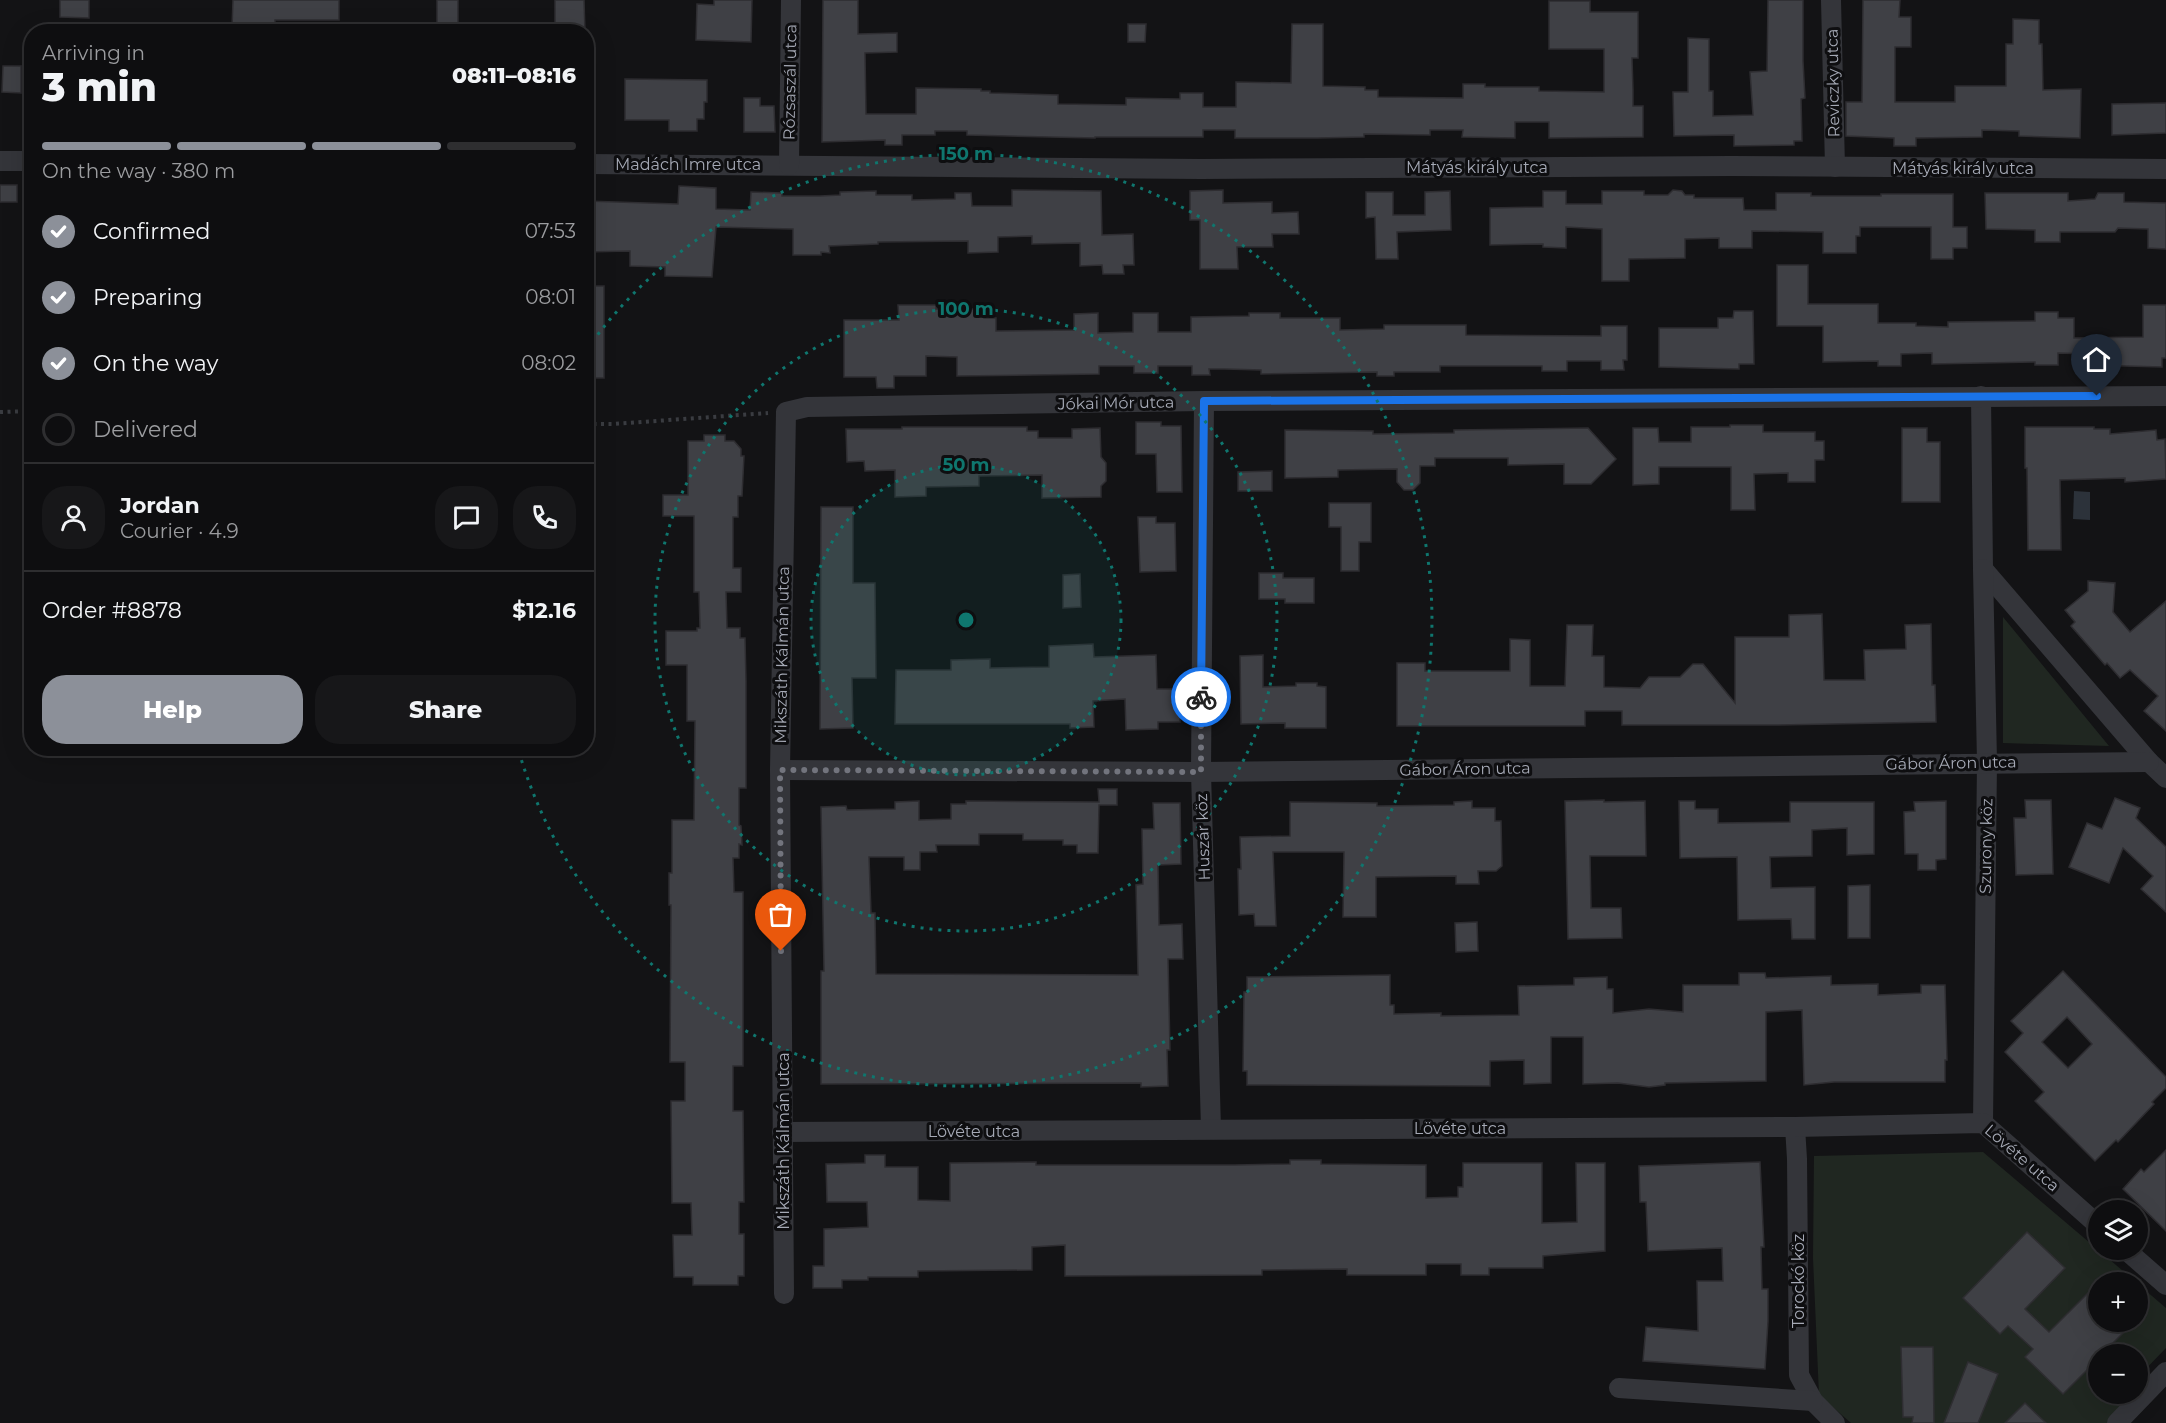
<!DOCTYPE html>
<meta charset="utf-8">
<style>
:root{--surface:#0e0e10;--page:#171719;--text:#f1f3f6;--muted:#9b9c9f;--line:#2e2e30;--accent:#8c9099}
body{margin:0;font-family:Montserrat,sans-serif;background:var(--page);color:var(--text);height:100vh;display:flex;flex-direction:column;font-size:22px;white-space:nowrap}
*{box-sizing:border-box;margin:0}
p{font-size:20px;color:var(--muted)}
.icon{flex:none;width:33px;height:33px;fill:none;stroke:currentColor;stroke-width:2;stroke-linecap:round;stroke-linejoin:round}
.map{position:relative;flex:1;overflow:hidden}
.sheet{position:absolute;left:24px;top:24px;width:570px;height:732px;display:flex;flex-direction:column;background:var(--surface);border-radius:24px;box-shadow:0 6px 24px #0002,0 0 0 2px var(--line)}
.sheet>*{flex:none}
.controls{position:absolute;left:2088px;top:1200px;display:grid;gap:12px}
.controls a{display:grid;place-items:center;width:60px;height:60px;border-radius:50%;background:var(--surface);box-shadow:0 6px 24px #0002,0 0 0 2px var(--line);font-size:30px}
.pin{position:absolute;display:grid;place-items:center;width:51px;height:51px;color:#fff;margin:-62px -26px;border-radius:50% 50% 50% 0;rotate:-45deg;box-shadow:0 0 6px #0007}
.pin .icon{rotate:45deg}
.courier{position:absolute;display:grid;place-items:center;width:60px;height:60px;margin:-30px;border:4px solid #1a73e8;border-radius:50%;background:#fff;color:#222;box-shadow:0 2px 8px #0007}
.headline em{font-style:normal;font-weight:800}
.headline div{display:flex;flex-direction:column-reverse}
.headline{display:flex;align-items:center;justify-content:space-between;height:102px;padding:0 18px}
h1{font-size:39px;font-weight:800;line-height:45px}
.bar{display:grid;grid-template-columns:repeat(4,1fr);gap:9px 6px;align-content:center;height:72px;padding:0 18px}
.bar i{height:8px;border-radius:4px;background:var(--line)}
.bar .active{background:var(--accent)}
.bar p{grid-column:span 4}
.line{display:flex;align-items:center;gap:15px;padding:0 18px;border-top:2px solid var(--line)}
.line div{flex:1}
.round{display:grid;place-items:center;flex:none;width:63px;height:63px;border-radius:24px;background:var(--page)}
ol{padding:0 18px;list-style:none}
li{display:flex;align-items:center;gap:18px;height:66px}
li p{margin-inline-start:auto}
li .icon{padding:6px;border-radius:50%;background:var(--accent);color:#fff;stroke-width:4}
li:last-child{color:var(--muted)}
li i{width:33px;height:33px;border:3px solid var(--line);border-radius:50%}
.primary-button{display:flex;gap:12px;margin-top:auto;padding:12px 18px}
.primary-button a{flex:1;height:69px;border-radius:24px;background:var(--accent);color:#fff;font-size:24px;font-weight:800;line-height:69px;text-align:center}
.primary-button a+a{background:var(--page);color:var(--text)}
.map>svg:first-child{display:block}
.green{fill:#202721}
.water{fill:#2c323a}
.building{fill:#3f4045;stroke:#2e2d31;stroke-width:1.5;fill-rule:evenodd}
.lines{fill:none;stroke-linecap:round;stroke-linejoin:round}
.path{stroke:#3a3c41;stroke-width:4;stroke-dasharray:3 4.5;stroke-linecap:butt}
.minor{stroke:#34353a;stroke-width:20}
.done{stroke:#72747d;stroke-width:6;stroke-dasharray:0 10.8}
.route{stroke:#1a73e8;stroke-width:8}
.ring{fill:none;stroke:#0f766e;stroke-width:3;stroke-dasharray:3 6}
.labels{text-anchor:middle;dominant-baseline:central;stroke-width:6;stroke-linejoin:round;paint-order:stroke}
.street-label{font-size:16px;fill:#a5a9b5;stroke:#0e0e10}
.centre{fill:#0f766e;stroke:#0e0e10;stroke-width:3}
.ring-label{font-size:18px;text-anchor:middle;font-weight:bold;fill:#0f766e;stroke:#0e0e10;stroke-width:6;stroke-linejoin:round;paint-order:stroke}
</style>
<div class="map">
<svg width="2166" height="1423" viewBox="0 0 2166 1423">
<rect width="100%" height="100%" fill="#131315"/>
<g class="green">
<path d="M2003 617 2109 746 2003 743Z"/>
<path d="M1983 1152 2136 1282H2098V1322H2138V1284L2166 1308V1348L2138 1377V1354H2098V1394H2136L2117 1423H1851L1819 1395 1813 1258 1814 1156Z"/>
</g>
<path class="water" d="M2074 491 2090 492V520L2073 519Z"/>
<g class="building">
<path d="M60 0H89V18L60 17Z"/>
<path d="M233 0H339V20H275V30H242V27H232Z"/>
<rect x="437" y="0" width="21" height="32"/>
<path d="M555 0H584L585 32H555Z"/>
<path d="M714 0H752L751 42 696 40 697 4 714 5Z"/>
<path d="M823 0H858V34L897 33V52L865 53 866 114H916V88L981 89V91H990V93L1058 95V104L1126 105V98L1180 99V93H1203V107H1236V82L1291 83 1292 24H1323V86L1365 87V90H1378V97L1463 98V84H1485V87H1539V91L1604 92V49H1549V1H1590V12H1638V58H1632L1633 90V106H1643V137L1549 138V122H1515V138L1462 137 1463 130H1430V135L1364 134V137L1317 138H1235V130H1203V137H1095V138L967 135V131H935V135H902V145H885V140L822 142Z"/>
<path d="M1768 0H1803V61L1805 98 1801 99 1802 141H1794V145L1734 146V135L1674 136 1673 92H1688V38L1709 39V91H1713V116L1753 115 1750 72 1767 71Z"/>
<path d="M1863 0H1900L1899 17H1911V47H1895V102H1955V86H2006V44H2013V19L2039 20V44H2042L2043 90 2081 89 2080 138 2019 136V131L1982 130V137L1916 138V146H1894V138L1846 136V102H1862Z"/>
<path d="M1128 24H1146L1145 42H1128Z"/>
<path d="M3 66H21V93L2 92Z"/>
<path d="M625 79 707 80V102H704V119H697V131H669V120H625Z"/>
<path d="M744 98H760V106H774L775 132H744Z"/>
<path d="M2166 103V133L2112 135V104Z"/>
<rect x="0" y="185" width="17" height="17"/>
<path d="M679 186 716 188V209L750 210 751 192 782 193V196H820L840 195V192L876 191V195H912V200L955 199V193H971L972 206H1012V190L1101 191 1102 235 1133 234 1134 265H1123L1124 274H1103L1102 265 1080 266V243L1032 244V236L998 237V252L968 253V241L878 242V244L829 246 830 253 821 252V255H793V229L716 227 712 277 665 276V267L630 266V251L586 252V201L678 204Z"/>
<path d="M1223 190V203L1272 202V213L1298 212 1299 234H1272L1273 247H1237L1238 269H1200V220H1190V191Z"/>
<path d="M1673 190 1682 191 1685 195H1694V198H1743L1744 210H1776V193H1811V196H1881V194H1953V227H1967V248H1953V259H1931V227H1860V236H1856V253H1823V232L1752 231V248H1719V238L1685 239V258L1629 259V281H1602V229L1566 227V248L1543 247V244L1490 245V208L1543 207V191H1566V204H1602V191H1644V195H1668Z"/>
<path d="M1450 191 1451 230 1397 232 1398 259H1376L1375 217 1366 218V192H1393V215H1425V192Z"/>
<path d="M1985 193H2068V201L2095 199 2098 193H2124V202L2166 203V249L2148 248V229L2118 228 2115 232H2060V242H2035V230L1986 229Z"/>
<path d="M1777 265H1808V304H1878V323H1916V326L1948 327V322L2035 321V312H2058V318H2074V338L2143 337V305H2166V358H2162V367L2090 365V354L2058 353V365H2035V362L1932 364V353L1901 354V366H1878V361L1823 362V326H1777Z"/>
<rect x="586" y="286" width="18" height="92"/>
<path d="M898 305H936V309H983L984 318H996V331L1074 330V314L1098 313V333L1133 332V313H1158V332H1191V317L1249 316V313H1280V318H1340V330L1384 329V325H1466V335L1601 336V326H1627V360H1623L1624 370H1601V361H1567V371H1542V366H1440V372H1394V376H1377V372L1261 374V370L1225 369H1209L1210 375H1192V366H1158V373H1134V366H1099V374L957 376V357L926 356V376H894V388H877L876 377H844V320H899Z"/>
<path d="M1734 311H1753L1754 364H1739V369L1659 367V328H1718V318H1733Z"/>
<path d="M1136 422H1161V426H1181L1182 492H1157L1156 454H1136Z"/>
<path d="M1730 425H1763V432H1815V441H1824V460H1815V482H1788V473L1754 474 1755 510H1731V467H1659V484L1633 485V428H1658L1659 442H1691V427H1730Z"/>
<path d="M902 427H1027V431H1038V438H1072V429L1100 428 1101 457 1106 463V481L1101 486V497L1042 498V475L979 476V486L926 487V496L895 497V470L865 471 864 461 847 462 846 429H902Z"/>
<path d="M2025 427H2094V429H2110V434L2156 430 2157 440 2165 439 2166 479 2125 482V478L2060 480 2061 550H2028L2027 468H2025Z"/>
<path d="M1588 428 1616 459 1591 484H1564V464L1508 465V458H1435V466H1420V483L1413 490H1404L1397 482V469L1338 470V477L1285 478V430L1373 431V434L1454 433V430Z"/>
<path d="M1902 428H1927V442H1940V502H1902Z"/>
<path d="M704 435H725V441H734L741 449V456H744L742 496H738V517H733V568H741V592H726L727 628H740V638H745L746 682V788H739V825L741 826 742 845 739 844V858H733L734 892H743V1066H733V1111H743L744 1202H739V1234H744V1276H738V1285H693V1277H674L673 1235H692L691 1203H672L671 1101H685V1062H670L671 905H669V873H672V820H694L695 721H687V665H666V631H697V628H700L699 592H694V516H663V495H688V441H704Z"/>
<path d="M1272 471V491H1238V472Z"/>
<path d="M1329 503H1371V542H1359V571H1341V527H1329Z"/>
<path d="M821 507H853V583H875L876 678H852L853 728 820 729Z"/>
<path d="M1138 517H1156V523H1175L1176 571 1140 572Z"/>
<path d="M1259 573H1283V578H1314V603H1285V599H1259Z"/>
<path d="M1080 574 1081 607 1063 608V575Z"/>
<path d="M2088 581 2115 583 2113 612 2130 632 2166 601V731L2144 711 2158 696 2130 670 2120 678 2107 663 2105 665 2071 626 2075 622 2065 610 2088 591Z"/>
<path d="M1822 614 1824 680H1865L1864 650 1906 649 1905 625 1931 624 1932 685H1935L1936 722 1778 725H1622V711H1585V726H1397V663H1425V671H1510V639L1530 640V686H1565L1567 625H1593L1592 656H1604V687L1640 688 1649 677H1680L1693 664H1703L1735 703V637H1789V615Z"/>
<path d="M1093 644 1094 657 1156 655 1157 689H1180V722H1158V729L1126 730 1125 699 1093 701 1094 727 1070 728V724H895L896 670H951V660L990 659V668L1049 667V646Z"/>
<path d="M1263 655V687L1296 686V683H1317V686L1326 687V728H1285V723L1241 724 1240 656Z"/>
<path d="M1098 789H1117V805H1099L1098 853H1077V845H1063V840H1023V834H979V845H936L937 852H920V870H904V857H869L871 913H875L876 974 1138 975 1136 885 1143 884 1142 829H1154L1153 803H1180L1181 864 1158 865 1159 925 1182 924 1183 959H1168L1170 1050H1167L1168 1086 1141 1087V1083L821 1084V971H824L821 807 846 806 847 810 895 809V802L919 801V820L951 819V804H966V801L1099 802Z"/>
<path d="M2115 798 2140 808 2136 818 2166 847V912L2141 889 2153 876 2123 848 2109 883 2069 867 2087 823 2102 829Z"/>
<path d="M1604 800V802L1645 801 1646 856H1590L1591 908H1621L1622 938 1568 939 1565 801Z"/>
<path d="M2025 800H2051L2053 874 2016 875 2014 818H2026Z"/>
<path d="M1472 801V808H1495V821H1501L1502 866 1496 871H1478L1479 884H1456V876L1376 877V917H1343L1344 852H1273L1276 926H1255L1254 914 1239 915 1238 869H1241L1240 837 1290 836V802L1377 803V806L1454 805V802Z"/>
<path d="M1679 801H1695V809H1718V823L1790 822V802H1874V854L1847 855V828L1812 830V856L1770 857 1771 888 1815 887V939H1792L1791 919 1738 920 1737 857 1680 858Z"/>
<path d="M1946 801V859L1936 860V870H1918V854H1905L1904 812 1915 811 1914 802Z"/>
<path d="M1870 885V938H1848V886Z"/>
<path d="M1477 922 1478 951 1456 952 1455 923Z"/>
<path d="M2063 971 2166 1077V1088L2152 1102 2154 1104 2118 1142 2116 1140 2095 1161 2035 1101 2044 1092 2005 1052 2023 1033 2011 1021ZM2067 1017 2092 1044 2068 1068 2042 1042Z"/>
<path d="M1739 973H1765L1766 978 1831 976V985L1878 984V995L1921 993V985H1945L1947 1060H1945V1082H1834L1804 1085 1802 1010 1766 1012V1081L1665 1083V1085L1649 1087 1618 1083 1583 1084V1037H1551V1083L1524 1084V1060L1490 1061V1086L1247 1085V1071H1243L1244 992H1247V977L1390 975V1005H1394V1014L1441 1013V1016L1519 1015 1518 986 1574 985V978L1607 977V989H1613V1013L1649 1009 1683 1012V985H1739Z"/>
<path d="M2166 1150V1231L2123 1189 2141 1169 2144 1172Z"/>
<path d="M865 1155H885V1167H918V1200L950 1201V1163L1036 1162V1165H1235L1290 1164V1160H1321V1164L1426 1165V1198L1458 1197V1187H1463V1163H1542V1223L1577 1222 1576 1163H1605V1251L1543 1256V1268H1489V1275H1461V1264H1426V1275H1347V1269L1262 1270V1275L1065 1276V1245L1032 1247V1270L918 1271V1277H868V1280H842V1288H813V1266H824V1229L868 1227 867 1202H827L826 1164 865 1163Z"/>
<path d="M1760 1162 1764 1247H1761L1762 1289H1768V1321L1765 1369 1643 1361 1646 1327 1698 1331 1697 1281H1723L1722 1248 1648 1251 1646 1202H1640L1639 1166Z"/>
<path d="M2027 1232 2065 1268 2025 1309 2049 1332 2089 1292 2098 1301V1322H2134L2102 1354H2098V1364L2090 1373 2087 1370 2063 1394 2025 1357 2033 1349 2008 1326 2000 1334 1963 1298Z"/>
<path d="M1901 1347H1933L1934 1423H1912L1913 1417H1903Z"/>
<path d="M1968 1362 1998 1374 1978 1423H1944Z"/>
<path d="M2025 1403 2046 1423H2005Z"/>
</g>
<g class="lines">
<g class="path">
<path d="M0 412 32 411"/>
<path d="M586 424H613L768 413"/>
</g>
<g class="minor">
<path d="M1831 0 1835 167"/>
<path d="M0 161H32"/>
<path d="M586 164 1201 169 1731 166 2166 169"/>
<path d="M789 165 791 0"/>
<path d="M1981 396 1983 569 2149 762 2166 778"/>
<path d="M1204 401 1201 772 1211 1129"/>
<path d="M1983 569 1987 762 1983 1123"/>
<path d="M780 770 1201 772 2149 762"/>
<path d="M1795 1127 1797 1159 1799 1375 1813 1401 1835 1423"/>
<path d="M782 1132 1795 1127 1983 1123 2098 1225"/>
<path d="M2126 1250 2166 1285"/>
<path d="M784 1294 780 770 786 412 807 407 1204 401 2166 396"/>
<path d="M1619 1388 1813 1401"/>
<path d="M2117 1423 2166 1372"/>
</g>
</g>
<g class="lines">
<path class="done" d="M781 951 780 770 1201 772V697"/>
<path class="route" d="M1201 697 1204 401 2097 396"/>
</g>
<circle cx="966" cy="620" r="155" fill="#0f766e" fill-opacity=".12"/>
<g class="ring">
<circle cx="966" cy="620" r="155"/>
<circle cx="966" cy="620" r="311"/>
<path d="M587 349A466 466 0 1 1 519 752"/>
</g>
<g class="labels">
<g class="street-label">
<text transform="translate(790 82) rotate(-89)">Rózsaszál utca</text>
<text transform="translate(1833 83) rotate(-91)">Reviczky utca</text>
<text x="688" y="164">Madách Imre utca</text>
<text x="1477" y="167">Mátyás király utca</text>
<text x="1963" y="168">Mátyás király utca</text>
<text transform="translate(1116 403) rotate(-1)">Jókai Mór utca</text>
<text transform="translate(782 655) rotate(-89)">Mikszáth Kálmán utca</text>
<text transform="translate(1951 763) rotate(-1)">Gábor Áron utca</text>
<text transform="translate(1465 769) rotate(-1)">Gábor Áron utca</text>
<text transform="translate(1203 837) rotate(-92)">Huszár köz</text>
<text transform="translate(1986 846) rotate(-89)">Szurony köz</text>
<text x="1460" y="1128">Lövéte utca</text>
<text x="974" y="1131">Lövéte utca</text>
<text transform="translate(783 1141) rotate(-90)">Mikszáth Kálmán utca</text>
<text transform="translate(2022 1158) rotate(41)">Lövéte utca</text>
<text transform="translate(1798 1281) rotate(-90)">Torockó köz</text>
</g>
</g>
<circle cx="966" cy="620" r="9" class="centre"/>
<g class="ring-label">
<text x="966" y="160">150 m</text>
<text x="966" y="315">100 m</text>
<text x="966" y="471">50 m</text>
</g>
</svg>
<div class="controls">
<a><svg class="icon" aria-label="layers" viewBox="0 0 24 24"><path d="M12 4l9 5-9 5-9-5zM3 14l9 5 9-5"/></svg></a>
<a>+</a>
<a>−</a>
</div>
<div class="pin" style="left:781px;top:951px;background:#ea580c"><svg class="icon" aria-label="bag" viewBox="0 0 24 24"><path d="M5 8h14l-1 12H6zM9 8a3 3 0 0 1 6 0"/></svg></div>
<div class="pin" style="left:2097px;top:396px;background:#1f2937"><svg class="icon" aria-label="home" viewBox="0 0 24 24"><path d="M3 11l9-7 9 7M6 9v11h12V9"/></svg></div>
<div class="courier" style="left:1201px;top:697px"><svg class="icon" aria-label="bike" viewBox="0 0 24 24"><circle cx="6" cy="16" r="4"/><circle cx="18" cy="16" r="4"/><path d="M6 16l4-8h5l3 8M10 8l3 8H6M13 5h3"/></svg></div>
<section class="sheet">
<div class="headline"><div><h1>3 min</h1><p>Arriving in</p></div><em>08:11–08:16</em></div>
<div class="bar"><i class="active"></i><i class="active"></i><i class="active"></i><i></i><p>On the way · 380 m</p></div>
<ol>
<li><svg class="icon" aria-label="check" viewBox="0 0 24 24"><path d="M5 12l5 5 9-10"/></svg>Confirmed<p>07:53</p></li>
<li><svg class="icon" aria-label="check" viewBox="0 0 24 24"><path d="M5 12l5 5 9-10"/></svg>Preparing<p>08:01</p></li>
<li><svg class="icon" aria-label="check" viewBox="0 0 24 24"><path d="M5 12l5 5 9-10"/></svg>On the way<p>08:02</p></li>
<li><i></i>Delivered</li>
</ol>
<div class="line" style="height:108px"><a class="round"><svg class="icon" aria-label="person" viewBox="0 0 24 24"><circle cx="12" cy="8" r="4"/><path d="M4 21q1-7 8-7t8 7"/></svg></a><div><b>Jordan</b><p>Courier · 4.9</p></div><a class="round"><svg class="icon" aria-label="chat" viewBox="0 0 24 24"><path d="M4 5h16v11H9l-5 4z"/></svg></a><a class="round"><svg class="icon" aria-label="phone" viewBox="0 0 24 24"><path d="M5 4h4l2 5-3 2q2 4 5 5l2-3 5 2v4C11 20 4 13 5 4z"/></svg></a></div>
<div class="line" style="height:78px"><div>Order #8878</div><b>$12.16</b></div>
<div class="primary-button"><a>Help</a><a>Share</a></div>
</section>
</div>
